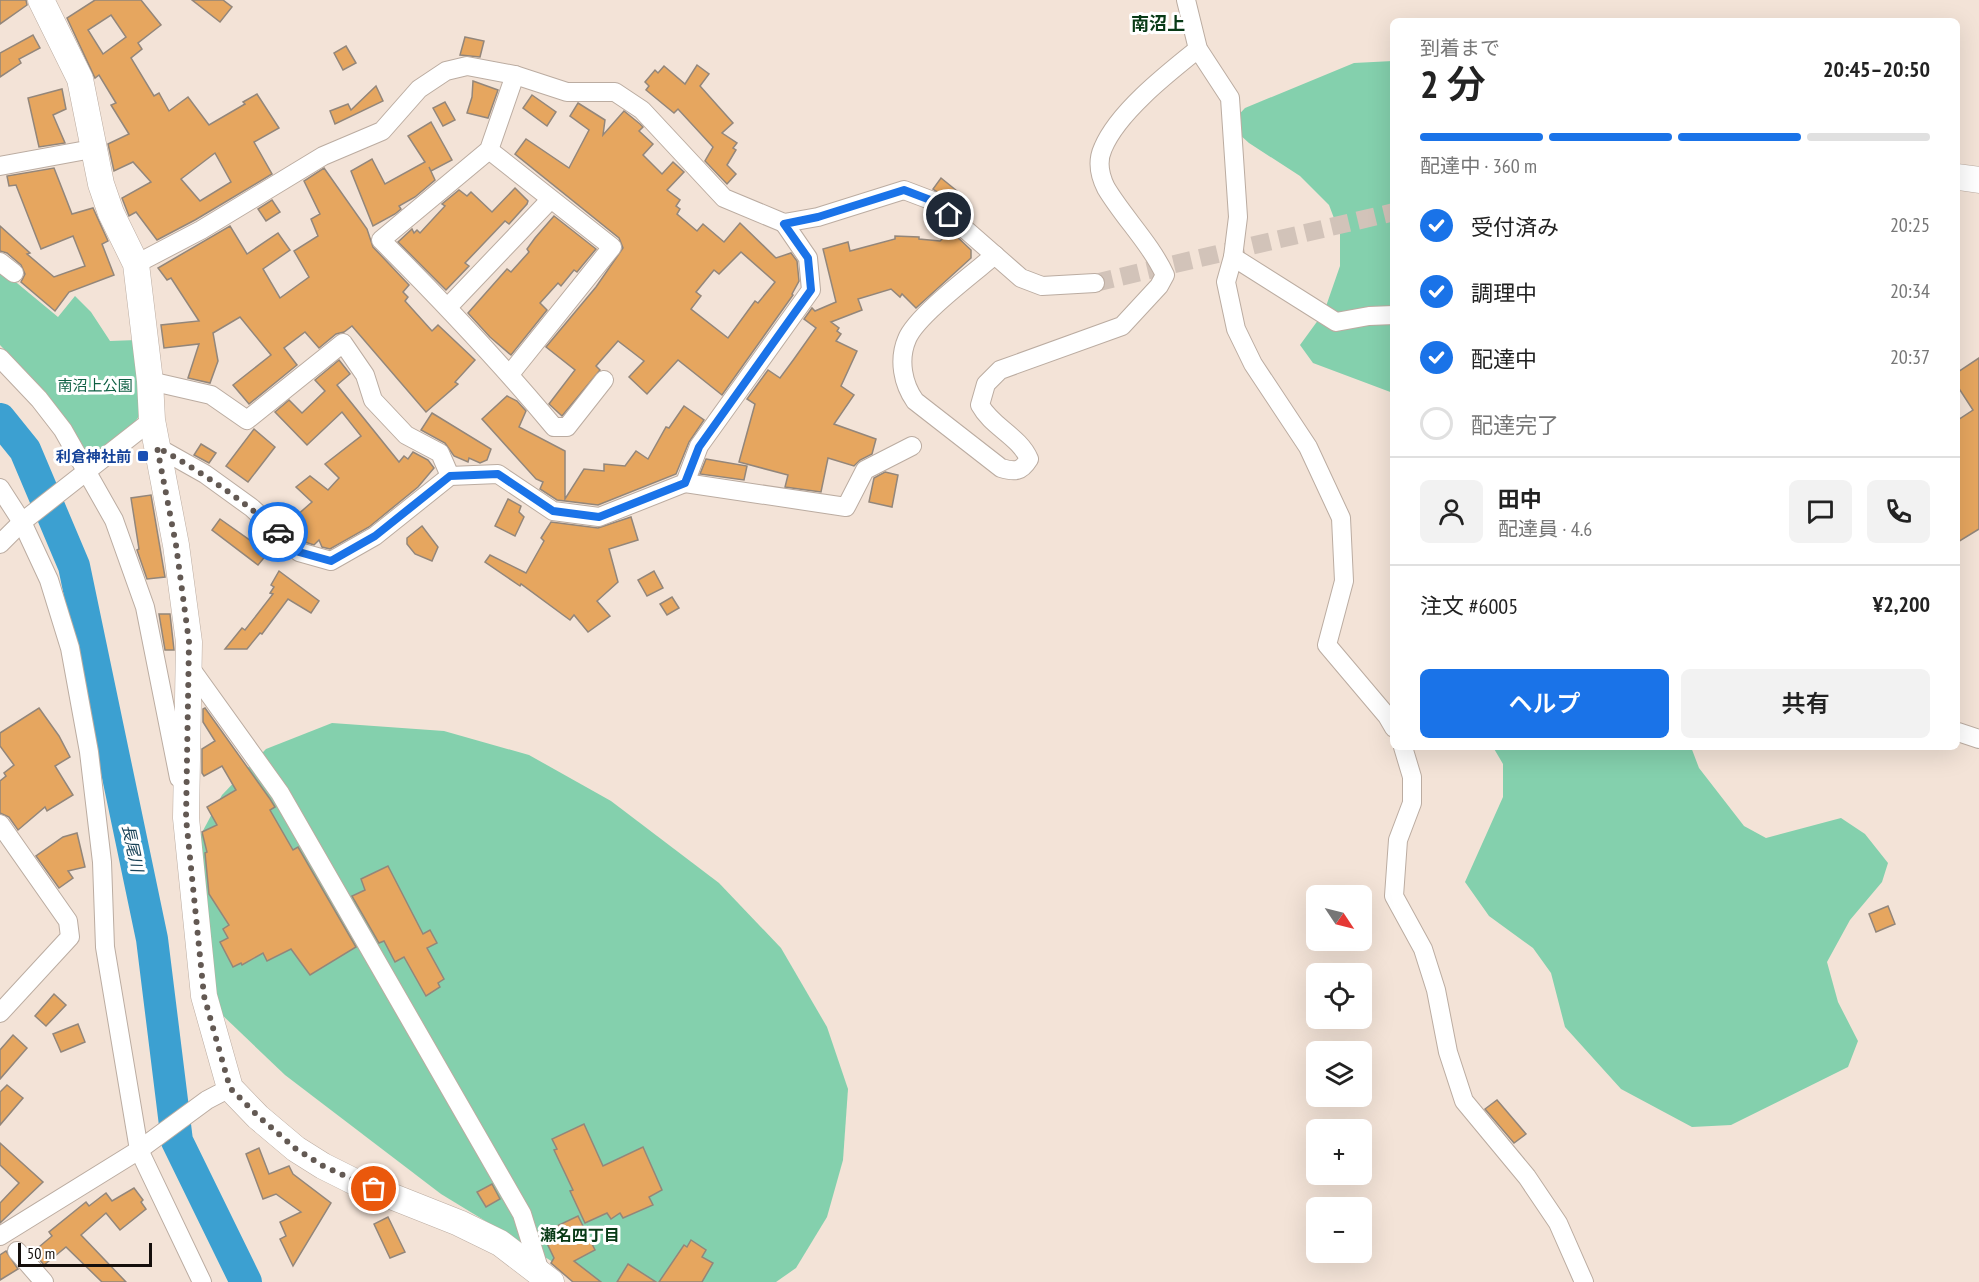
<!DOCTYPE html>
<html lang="ja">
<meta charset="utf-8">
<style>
:root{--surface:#fff;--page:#f2f2f2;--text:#222;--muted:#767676;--line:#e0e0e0;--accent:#1a73e8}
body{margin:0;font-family:"PT Sans Narrow","Noto Sans JP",sans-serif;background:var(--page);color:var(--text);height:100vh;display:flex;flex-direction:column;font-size:22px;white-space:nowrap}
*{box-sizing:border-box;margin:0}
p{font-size:20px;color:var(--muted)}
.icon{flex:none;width:33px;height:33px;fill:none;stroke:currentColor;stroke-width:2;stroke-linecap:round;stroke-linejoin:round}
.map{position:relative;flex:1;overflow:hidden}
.panel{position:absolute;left:1390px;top:18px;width:570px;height:732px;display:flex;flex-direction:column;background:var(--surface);border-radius:9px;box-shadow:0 6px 24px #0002}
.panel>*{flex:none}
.needle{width:39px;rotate:125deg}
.controls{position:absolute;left:1306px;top:885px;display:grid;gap:12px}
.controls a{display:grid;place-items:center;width:66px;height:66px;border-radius:9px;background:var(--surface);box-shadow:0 6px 24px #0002;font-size:30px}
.scale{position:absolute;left:18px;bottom:15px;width:134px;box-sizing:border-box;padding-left:6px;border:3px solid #150f0c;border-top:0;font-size:16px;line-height:21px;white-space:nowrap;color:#150f0c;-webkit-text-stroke:4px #fff;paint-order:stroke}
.pin{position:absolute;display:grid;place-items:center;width:51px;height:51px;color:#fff;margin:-26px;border:3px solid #fff;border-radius:50%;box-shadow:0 2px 6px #0007}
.courier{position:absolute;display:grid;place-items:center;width:60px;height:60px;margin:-30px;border:4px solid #1a73e8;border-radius:50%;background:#fff;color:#222;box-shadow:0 2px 8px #0007}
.headline em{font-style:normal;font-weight:600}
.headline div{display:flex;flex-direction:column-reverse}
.headline{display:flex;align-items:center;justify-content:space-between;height:102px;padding:0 30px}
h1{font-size:39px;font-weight:600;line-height:45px}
.bar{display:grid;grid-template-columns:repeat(4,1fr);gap:9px 6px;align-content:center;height:72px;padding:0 30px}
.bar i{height:8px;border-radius:4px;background:var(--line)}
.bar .on{background:var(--accent)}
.bar p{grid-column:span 4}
.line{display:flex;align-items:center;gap:15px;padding:0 30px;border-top:2px solid var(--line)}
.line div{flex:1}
.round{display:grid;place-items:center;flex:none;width:63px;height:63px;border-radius:9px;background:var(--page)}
ol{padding:0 30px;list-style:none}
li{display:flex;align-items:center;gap:18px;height:66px}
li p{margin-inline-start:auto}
li .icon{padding:6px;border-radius:50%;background:var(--accent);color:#fff;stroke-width:4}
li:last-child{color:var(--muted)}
li i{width:33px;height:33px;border:3px solid var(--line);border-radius:50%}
.primary-button{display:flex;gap:12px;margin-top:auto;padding:12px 30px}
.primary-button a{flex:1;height:69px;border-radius:9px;background:var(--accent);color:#fff;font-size:24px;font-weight:600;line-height:69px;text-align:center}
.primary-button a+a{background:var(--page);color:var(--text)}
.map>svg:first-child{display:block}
.green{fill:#84d0ad}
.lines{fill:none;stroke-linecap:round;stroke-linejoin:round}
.river{stroke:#3ca0d1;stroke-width:32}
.building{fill:#e6a65f;stroke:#93867a;stroke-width:1.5;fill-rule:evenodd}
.street-tunnel{stroke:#d2c3b9;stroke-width:18;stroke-dasharray:18 9;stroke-linecap:butt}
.street-casing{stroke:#bbaca1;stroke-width:20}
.secondary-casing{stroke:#bbaca1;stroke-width:27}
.street{stroke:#fff;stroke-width:18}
.secondary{stroke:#fff;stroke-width:26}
.done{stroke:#635953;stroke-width:6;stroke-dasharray:0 10.8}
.route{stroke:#1a73e8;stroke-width:8}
.transit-dot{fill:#1a4fb4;stroke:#fff;stroke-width:2}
.labels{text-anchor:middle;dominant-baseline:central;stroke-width:6;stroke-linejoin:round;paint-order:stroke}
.park-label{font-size:15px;fill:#0e5f43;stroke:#fff}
.transit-label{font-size:15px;font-weight:bold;fill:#164399;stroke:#fff;text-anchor:end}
.water-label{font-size:16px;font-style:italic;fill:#1a4358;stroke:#fff}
.neighbourhood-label{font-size:16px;font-weight:bold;fill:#083a16;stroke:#fff}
.quarter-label{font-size:18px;font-weight:bold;fill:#083a16;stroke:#fff}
</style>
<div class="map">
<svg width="1979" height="1282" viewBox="0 0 1979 1282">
<rect width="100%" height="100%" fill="#f3e3d7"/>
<g class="green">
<path d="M1393 61V393L1313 363 1300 345 1324 312 1340 266V234L1329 205 1300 176 1249 143 1229 125 1245 108 1354 63Z"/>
<path d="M0 269 58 317 75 296 91 312 110 341 137 340 141 413 131 428 100 453 93 454 86 452 29 375 0 345Z"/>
<path d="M332 723 444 731 529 755 611 801 719 883 781 948 827 1027 848 1089 843 1160 827 1217 796 1268 776 1282H586L441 1194 285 1075 218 1011 198 840 222 795 266 749Z"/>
<path d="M1493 747H1691L1699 768 1744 826 1766 838 1841 818 1865 834 1888 863 1882 882 1850 920 1827 962 1838 1002 1858 1041 1848 1067 1731 1125 1692 1127 1621 1089 1565 1027 1551 973 1533 948 1489 916 1465 882 1503 797V764Z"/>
</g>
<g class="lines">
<path class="river" d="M0 419 25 450 74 566 152 939 177 1141 246 1282"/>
</g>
<g class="building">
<path d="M0 0H26L27 5 0 24Z"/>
<path d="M95 0H141L161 25 138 43 142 49 131 58 154 96 159 93 169 111 188 97 209 125 245 104 243 102 257 94 279 128 254 142 272 174 195 220 157 240 136 212 129 216 122 198 151 182 133 162 114 171 108 144 129 134 111 105 116 103 99 75 95 78 67 18ZM111 15 126 37 103 54 88 30ZM215 153 231 182 200 201 181 179Z"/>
<path d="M192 0H223L232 7 220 22Z"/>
<path d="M33 35 40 48 19 59 21 63 0 77V53Z"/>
<path d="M465 37 484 41 480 57 460 55Z"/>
<path d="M346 46 356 63 343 70 334 53Z"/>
<path d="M697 65 709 74 700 86 733 123 722 133 737 143 733 148 736 150 727 165 736 174 727 184 705 161 713 147 678 109 674 113 646 90 649 86 645 82 655 70 658 73 664 66 685 84Z"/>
<path d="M473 81 498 90 488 118 467 113 472 97Z"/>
<path d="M376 86 383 101 335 124 330 111 348 104 351 110Z"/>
<path d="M62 89 66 109 53 115 65 143 39 147 28 98Z"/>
<path d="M532 95 556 112 547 126 523 108Z"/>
<path d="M445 102 455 120 443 126 433 108Z"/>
<path d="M578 103 605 120 603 135 624 111 640 124 643 127 639 131 653 144 643 155 662 174 673 162 684 172 667 190 680 200 676 206 680 209 677 214 697 231 703 224 724 242 740 223 776 258 791 253 797 261 799 281 792 294 793 295 722 395 678 360 647 394 629 377 644 361 618 341 596 366 600 370 562 416 549 404 575 370 546 347 596 287 623 248 619 238 515 154 526 139 569 168 589 130 570 116ZM741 252 775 282 758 303 755 301 728 338 691 309 701 296 696 292 714 270 719 274Z"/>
<path d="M431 122 452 160 431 171 429 167 435 180 415 197 399 206 401 209 395 214 373 226 351 171 372 159 385 184 425 162 408 136Z"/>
<path d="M54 168 72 214 93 208 108 241 102 244 114 275 69 292 55 311 21 282 25 274 21 265 7 253 0 251V226L30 253 27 254 54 277 85 266 73 236 41 249 16 185 9 186 7 176Z"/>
<path d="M324 168 367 229 373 247 409 285 403 292 408 297 405 301 432 331 438 325 475 360 455 382 458 384 426 412 352 326 344 332 336 334 319 348 305 332 284 348 297 365 249 404 233 385 271 355 240 317 213 333 218 361 210 383 188 378 199 344 164 348 161 325 199 321 171 278 167 280 158 268 230 226 247 254 278 233 290 250 263 269 280 298 309 277 294 251 318 236 311 219 320 214 304 181Z"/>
<path d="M941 178 957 191 949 200 933 189Z"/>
<path d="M515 188 528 201 527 204 509 224 505 221 465 263 469 266 446 290 398 242 412 229 414 233 417 230 420 233 445 206 442 204 459 190 467 196 471 192 492 212Z"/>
<path d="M272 200 280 212 266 221 258 209Z"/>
<path d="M554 216 596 249 577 272 574 270 561 286 558 283 540 303 547 310 511 355 490 337 468 313 507 269 511 272 529 252 527 249 535 238Z"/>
<path d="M951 231 971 250V258L916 308 902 294 900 297 891 289 858 299 862 310 831 322 839 328 837 331 841 334 836 341 857 351 841 386 854 395 834 424 876 439 872 454 860 460 854 466 828 458 821 492 785 487 788 475 739 462 755 404 747 399 768 370 780 378 794 359 816 328 804 319 812 308 815 311 836 302 823 249 848 242 850 251 895 239V236L919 237V239L940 241Z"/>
<path d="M1979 358V529L1958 542V420L1973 410 1958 387V372Z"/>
<path d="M339 360 350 374 337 385 399 462 404 456 408 459 413 452 428 460 434 468 418 487 369 527 330 549 322 547 319 540 314 545 305 542 287 524 312 502 296 487 310 476 328 490 339 478 325 464 361 436 342 412 307 445 275 412 289 400 302 413 325 391 315 380Z"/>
<path d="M507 396 517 401 526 411 519 427 565 451V499L584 469 604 471V464L625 466 636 451 648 459 666 427 669 428 684 406 704 420 689 442 676 474 598 505 557 500 540 489 543 482 536 479 482 419Z"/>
<path d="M432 413 491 449 487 460 480 463 469 458 468 462 454 456 445 443 421 430Z"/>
<path d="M254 429 275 447 248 482 226 466Z"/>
<path d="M201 444 216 453 209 463 194 455Z"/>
<path d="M706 459 747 466 744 480 700 474Z"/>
<path d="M885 472 898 475 892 507 869 502 874 478Z"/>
<path d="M151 495 165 577 147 579 137 550 139 549 131 498Z"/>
<path d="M508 499 521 506 519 512 524 517 515 536 495 526Z"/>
<path d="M631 517 638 540 609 549 618 582 597 601 610 616 588 632 574 615 570 620 521 584 520 586 485 562 490 555 526 573 544 541 541 538 551 522 598 528Z"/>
<path d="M220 519 268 553 258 565 212 530Z"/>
<path d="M422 526 438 547 432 561 415 554 407 544V538Z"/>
<path d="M279 571 319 601 311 613 288 599 262 634 260 633 247 649H225L242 628 245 630 273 594 270 593 274 587 271 585Z"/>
<path d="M654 571 663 588 647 596 638 580Z"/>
<path d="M672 597 679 608 667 615 660 604Z"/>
<path d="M159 614H170L174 650H165Z"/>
<path d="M39 708 59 736 70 757 55 766 73 795 47 811 45 807 18 830 9 817 0 813V781L6 776 4 773 14 765 0 746V733Z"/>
<path d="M205 708 270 799 275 807 270 810 293 850 298 847 356 947 310 975 291 949 267 961 263 953 242 965 241 963 233 967 220 942 228 938 223 929 229 925 209 894 205 853 207 852 202 832 217 825 207 807 236 790 222 766 204 776 202 773V749L215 741 203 722V709Z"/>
<path d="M77 833 85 867 68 871 73 878 59 888 36 856 63 837Z"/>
<path d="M388 866 423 934 430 930 437 943 427 948 444 979 438 983 440 987 426 996 404 957 395 962 384 941 379 943 352 896 365 890 361 879Z"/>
<path d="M1888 906 1895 924 1876 932 1869 914Z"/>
<path d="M54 994 66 1005 46 1026 35 1016Z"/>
<path d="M78 1024 85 1042 61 1052 53 1034Z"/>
<path d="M13 1035 27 1048 0 1079V1050Z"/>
<path d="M7 1085 23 1098 0 1125V1092Z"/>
<path d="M1497 1100 1526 1134 1514 1143 1485 1109Z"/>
<path d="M584 1124 603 1166 643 1147 662 1190 649 1197 653 1205 623 1218 620 1213 611 1219 607 1213 585 1223 570 1191 573 1190 554 1150 557 1149 552 1139Z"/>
<path d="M0 1143 43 1182 0 1223V1203L19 1183 0 1165Z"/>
<path d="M259 1148 269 1174 289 1166 293 1174 331 1203 293 1266 280 1239 286 1236 280 1222 301 1212 276 1194 263 1199 246 1154Z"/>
<path d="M492 1184 500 1199 486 1207 477 1192Z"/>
<path d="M134 1188 143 1200 141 1202 146 1209 120 1230 106 1213 81 1235 126 1282H102L66 1247 44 1265 33 1252 52 1236 49 1232 86 1202 89 1206 106 1193 112 1201Z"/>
<path d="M578 1216 595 1250 574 1261 601 1282H573L551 1263 554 1258 542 1233Z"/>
<path d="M388 1217 405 1252 390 1258 374 1224Z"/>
<path d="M691 1240 706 1250 702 1257 713 1263 702 1282H659L684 1245 687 1247Z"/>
<path d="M6 1251 18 1269 0 1280V1255Z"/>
<path d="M628 1264 656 1282H617Z"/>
</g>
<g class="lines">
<path class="street-tunnel" d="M1095 283 1394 212"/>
<defs>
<g id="street">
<path d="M1186 0 1198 49 1230 98 1238 217 1233 257 1226 282 1236 329 1253 364 1308 447 1341 518 1344 581 1327 645 1387 716 1394 728"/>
<path d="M515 75 489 150 381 240C441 300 499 361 554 427H567L604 380"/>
<path d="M489 150 612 247 510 374"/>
<path d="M0 166 92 149"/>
<path d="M995 255C975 272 916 316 907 339 898 360 903 384 915 401L1001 468C1015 472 1021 472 1029 459 1019 436 992 427 980 405L986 384 1000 370 1122 326 1159 286 1165 275C1150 243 1124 218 1106 188 1100 176 1097 161 1103 148 1118 112 1168 73 1198 49"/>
<path d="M1233 257 1336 322 1369 316 1394 315"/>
<path d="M0 262 14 273"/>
<path d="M136 264 201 230 323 156 382 131 419 89 446 71 467 66 515 75 567 92H615L642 110 724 198 784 223 818 217 904 190 933 201 1021 278 1042 286 1095 283"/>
<path d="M448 307 550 200"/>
<path d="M0 358 39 399 63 430 114 520 145 607 179 778"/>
<path d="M150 381 211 395 247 420 343 343 365 375 373 400 406 435 440 453 450 476"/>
<path d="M157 447 205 474 252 508 299 552 331 561 375 536 450 476 498 474 553 511 599 517 685 483 699 446 811 290 808 258 784 223"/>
<path d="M685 483 846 507 865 470 912 446"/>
<path d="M0 488 22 522 49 580 70 648 89 752 102 862 105 947 139 1150 202 1282"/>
<path d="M0 544 22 522 152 420"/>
<path d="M189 666 280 793 522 1214 540 1272"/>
<path d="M1958 732 1979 739"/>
<path d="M1403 747 1412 777V803L1398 840 1394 896 1423 949 1436 990 1448 1052 1464 1101 1527 1177 1558 1223 1584 1282"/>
<path d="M0 824 68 921 70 937 0 1013"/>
<path d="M0 1236 139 1150 207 1100 230 1088"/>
<path d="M17 1251 44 1282"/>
</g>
<g id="secondary">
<path d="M41 0 80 79 101 184 111 213 136 264 150 381 152 420 176 545 189 642 186 818 204 996 230 1088 258 1117 296 1149 323 1166 353 1181 459 1223 500 1243 551 1282"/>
<path d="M1958 177 1979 180"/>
</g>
</defs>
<use href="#street" class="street-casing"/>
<use href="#secondary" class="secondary-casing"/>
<use href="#street" class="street"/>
<use href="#secondary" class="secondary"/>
</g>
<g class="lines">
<path class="done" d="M278 532C241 498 201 472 157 447L176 545 189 642 186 818 204 996 230 1088 258 1116 296 1149 323 1166 374 1189"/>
<path class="route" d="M278 532 299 552 331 561 375 536 450 476 498 474 553 511 599 517 685 483 699 447 811 290 808 258 784 224 818 217 904 190 933 201 949 215"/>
</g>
<rect class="transit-dot" x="137" y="450" width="12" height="12" rx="3"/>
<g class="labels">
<g class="park-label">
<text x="95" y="385">南沼上公園</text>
</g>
<g class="transit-label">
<text x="131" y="456">利倉神社前</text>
</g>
<g class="water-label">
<text transform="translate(133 848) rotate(78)">長尾川</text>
</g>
<g class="neighbourhood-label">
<text x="580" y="1235">瀬名四丁目</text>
</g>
<g class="quarter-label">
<text x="1158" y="23">南沼上</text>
</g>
</g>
</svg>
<div class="controls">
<a><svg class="needle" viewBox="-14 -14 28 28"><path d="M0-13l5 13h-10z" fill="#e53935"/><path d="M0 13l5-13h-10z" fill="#767676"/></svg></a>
<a><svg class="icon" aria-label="locate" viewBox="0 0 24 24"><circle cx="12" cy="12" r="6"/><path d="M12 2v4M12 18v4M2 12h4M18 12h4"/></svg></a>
<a><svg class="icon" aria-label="layers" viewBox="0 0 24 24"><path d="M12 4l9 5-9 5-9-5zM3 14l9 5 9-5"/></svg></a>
<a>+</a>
<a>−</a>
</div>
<div class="scale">50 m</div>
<div class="pin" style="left:374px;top:1189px;background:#ea580c"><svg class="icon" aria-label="bag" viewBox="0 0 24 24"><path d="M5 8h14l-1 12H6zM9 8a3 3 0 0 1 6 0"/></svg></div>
<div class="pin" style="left:949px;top:215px;background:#1f2937"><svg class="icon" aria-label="home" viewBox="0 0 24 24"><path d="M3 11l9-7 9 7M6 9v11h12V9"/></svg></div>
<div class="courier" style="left:278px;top:532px"><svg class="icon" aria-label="car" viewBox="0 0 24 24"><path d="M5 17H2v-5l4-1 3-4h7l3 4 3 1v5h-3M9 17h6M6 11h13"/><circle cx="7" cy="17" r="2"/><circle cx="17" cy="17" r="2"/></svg></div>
<section class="panel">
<div class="headline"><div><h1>2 分</h1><p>到着まで</p></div><em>20:45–20:50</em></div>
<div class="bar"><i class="on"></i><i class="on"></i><i class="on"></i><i></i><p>配達中 · 360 m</p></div>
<ol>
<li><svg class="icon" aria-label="check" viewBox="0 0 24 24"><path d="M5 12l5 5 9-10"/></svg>受付済み<p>20:25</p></li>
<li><svg class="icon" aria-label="check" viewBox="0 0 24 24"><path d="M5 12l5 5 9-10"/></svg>調理中<p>20:34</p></li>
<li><svg class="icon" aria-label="check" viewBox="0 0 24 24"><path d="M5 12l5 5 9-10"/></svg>配達中<p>20:37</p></li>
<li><i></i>配達完了</li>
</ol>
<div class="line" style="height:108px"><a class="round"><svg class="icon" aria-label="person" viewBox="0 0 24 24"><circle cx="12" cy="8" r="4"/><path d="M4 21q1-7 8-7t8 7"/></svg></a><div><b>田中</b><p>配達員 · 4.6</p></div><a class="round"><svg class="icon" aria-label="chat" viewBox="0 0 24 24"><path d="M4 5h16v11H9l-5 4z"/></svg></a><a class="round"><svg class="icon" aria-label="phone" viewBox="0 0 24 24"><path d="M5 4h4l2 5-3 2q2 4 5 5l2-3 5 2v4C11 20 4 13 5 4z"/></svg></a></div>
<div class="line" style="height:78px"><div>注文 #6005</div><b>¥2,200</b></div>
<div class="primary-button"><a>ヘルプ</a><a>共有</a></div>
</section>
</div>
